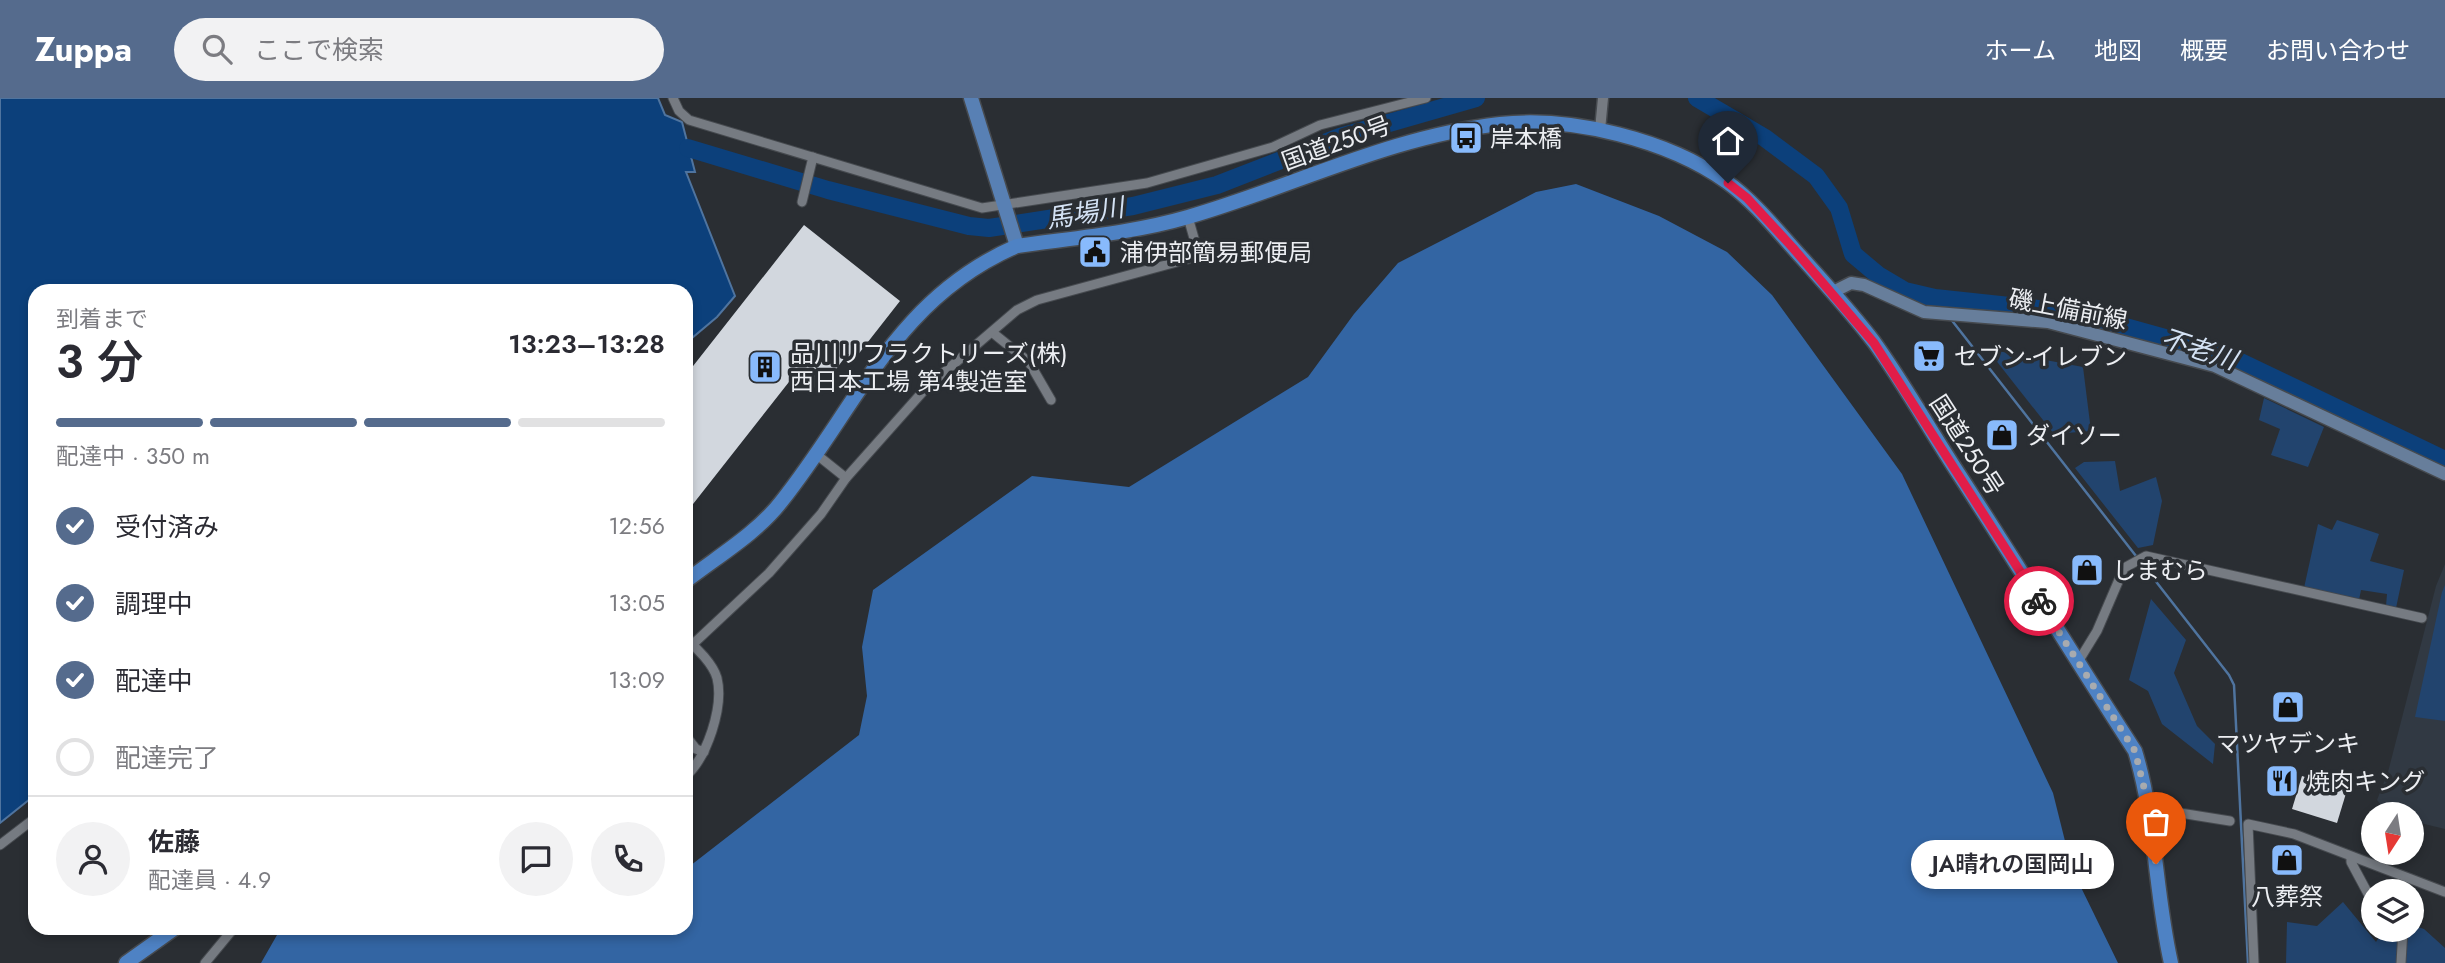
<!DOCTYPE html>
<html lang="ja">
<meta charset="utf-8">
<style>
:root{--surface:#fff;--page:#f2f2f3;--text:#2b2b33;--muted:#7c7c81;--line:#e1e1e2;--accent:#556b8d}
body{margin:0;font-family:Jost,"Noto Sans JP",sans-serif;background:var(--page);color:var(--text);height:100vh;display:flex;flex-direction:column;font-size:26px;white-space:nowrap}
*{box-sizing:border-box;margin:0}
p{font-size:23px;color:var(--muted)}
.icon{flex:none;width:38px;height:38px;fill:none;stroke:currentColor;stroke-width:2;stroke-linecap:round;stroke-linejoin:round}
.map{position:relative;flex:1;overflow:hidden}
.details{position:absolute;left:28px;top:186px;width:665px;height:651px;display:flex;flex-direction:column;background:var(--surface);border-radius:21px;box-shadow:0 4px 10px #0003}
.details>*{flex:none}
.needle{width:46px;rotate:192deg}
.controls{position:absolute;left:2361px;top:704px;display:grid;gap:14px}
.controls a{display:grid;place-items:center;width:63px;height:63px;border-radius:50%;background:var(--surface);box-shadow:0 4px 10px #0003;font-size:35px}
.pin{position:absolute;display:grid;place-items:center;width:60px;height:60px;color:#fff;margin:-72px -30px;border-radius:50% 50% 50% 0;rotate:-45deg;box-shadow:0 0 7px #0007}
.pin .icon{rotate:45deg}
.courier{position:absolute;display:grid;place-items:center;width:70px;height:70px;margin:-35px;border:5px solid #e11d48;border-radius:50%;background:#fff;color:#222;box-shadow:0 2px 9px #0007}
.bubble{position:absolute;height:49px;border-radius:24px;background:var(--surface);box-shadow:0 4px 10px #0003;font-size:23px;font-weight:600;line-height:49px;text-align:center}
.head em{font-style:normal;font-weight:600}
.head div{display:flex;flex-direction:column-reverse}
.head{display:flex;align-items:center;justify-content:space-between;height:119px;padding:0 28px}
h1{font-size:46px;font-weight:600;line-height:52px}
.bar{display:grid;grid-template-columns:repeat(4,1fr);gap:10px 7px;align-content:center;height:84px;padding:0 28px}
.bar i{height:9px;border-radius:5px;background:var(--line)}
.bar .current{background:var(--accent)}
.bar p{grid-column:span 4}
.line{display:flex;align-items:center;gap:18px;padding:0 28px;border-top:2px solid var(--line)}
.line div{flex:1}
.round{display:grid;place-items:center;flex:none;width:74px;height:74px;border-radius:37px;background:var(--page)}
ol{padding:0 28px;list-style:none}
li{display:flex;align-items:center;gap:21px;height:77px}
li p{margin-inline-start:auto}
li .icon{padding:7px;border-radius:50%;background:var(--accent);color:#fff;stroke-width:4}
li:last-child{color:var(--muted)}
li i{width:38px;height:38px;border:4px solid var(--line);border-radius:50%}
header{display:flex;align-items:center;gap:42px;box-sizing:border-box;height:98px;padding:0 35px;background:var(--accent);color:#fff}
header strong{font-size:33px}
nav{display:flex;gap:38px;margin-inline-start:auto;font-size:24px}
.search{width:490px;height:63px;background:var(--page);display:flex;align-items:center;gap:18px;box-sizing:border-box;padding:0 24px;border-radius:38px;color:var(--muted);font-size:26px}
.map>svg:first-child{display:block}
.built{fill:#313943}
.green{fill:#22446e}
.forest{fill:#3365a3}
.water{fill:#0c407b;stroke:#4f749f;stroke-width:2}
.lines{fill:none;stroke-linecap:round;stroke-linejoin:round}
.stream{stroke:#4f749f;stroke-width:2.5}
.river{stroke:#0c407b;stroke-width:18}
.building{fill:#d2d7de}
.minor-casing{stroke:#464a4f;stroke-width:11}
.tertiary-casing{stroke:#464a4f;stroke-width:13}
.secondary-casing{stroke:#464a4f;stroke-width:15}
.primary-casing{stroke:#464a4f;stroke-width:17}
.trunk-casing{stroke:#464a4f;stroke-width:17}
.minor{stroke:#767b82;stroke-width:9}
.tertiary{stroke:#767b82;stroke-width:10}
.secondary{stroke:#677e9b;stroke-width:12}
.primary{stroke:#5880b4;stroke-width:14}
.trunk{stroke:#4e82c4;stroke-width:14}
.done{stroke:#a8abaf;stroke-width:7;stroke-dasharray:0 12.6}
.route{stroke:#e11d48;stroke-width:9}
.labels{text-anchor:middle;dominant-baseline:central;stroke-width:7;stroke-linejoin:round;paint-order:stroke}
.poi-label{font-size:24px;fill:#eceef2;stroke:#2a2e33;text-anchor:start}
.street-label{font-size:24px;fill:#eceef2;stroke:#2a2e33}
.water-label{font-size:26px;font-style:italic;fill:#d4e2f4;stroke:#2a2e33}
</style>
<header>
<strong>Zuppa</strong>
<div class="search"><svg class="icon" aria-label="search" viewBox="0 0 24 24"><circle cx="10" cy="10" r="6"/><path d="M15 15l6 6"/></svg>ここで検索</div>
<nav><a>ホーム</a><a>地図</a><a>概要</a><a>お問い合わせ</a></nav>
</header>
<div class="map">
<svg width="2445" height="865" viewBox="0 0 2445 865">
<rect width="100%" height="100%" fill="#2a2e33"/>
<path class="built" d="M2445 466V731L2412 723V716H2377L2381 707 2377 702 2388 674 2436 488Z"/>
<g class="green">
<path d="M1987 251 2083 269 2091 333 2054 336Z"/>
<path d="M2264 300 2324 329 2308 369 2271 357 2280 331 2259 322Z"/>
<path d="M2115 363 2120 393 2156 379 2162 403 2153 447 2138 450 2075 370 2084 364Z"/>
<path d="M2337 422 2379 436 2370 463 2404 472 2396 510 2386 508 2387 496 2361 492 2359 502 2304 490 2318 426 2332 432Z"/>
<path d="M2445 487V623L2415 619 2442 494Z"/>
<path d="M2151 501 2186 542 2174 575 2197 628 2215 646 2213 666 2162 626 2148 593 2129 582Z"/>
<path d="M2343 804 2376 844 2384 831H2398L2397 865H2286L2287 824 2317 828Z"/>
<path d="M2412 827 2424 831 2445 850V865H2404L2405 831H2412Z"/>
</g>
<path class="forest" d="M1576 86 1659 118 1727 154 1772 197 1902 376 2053 695 2072 771 2118 865H261L281 830H686V771L859 637 867 598 862 549 873 492 1032 378 1129 389 1308 279 1354 216 1398 165 1536 94Z"/>
<path class="water" d="M0 0H658L665 17 682 24 695 74H686L735 198 717 219 686 245V192H35V697L0 725Z"/>
<g class="lines">
<g class="stream">
<path d="M1935 200 1944 212"/>
<path d="M1950 220 2229 577 2234 587 2248 865"/>
</g>
<g class="river">
<path d="M1697 0 1765 40 1816 78 1839 110 1853 156 1878 177 1905 193 1935 200 2075 215 2226 257 2445 362"/>
<path d="M688 50 828 92 969 128 989 130 1133 108 1217 87 1340 39 1476 0"/>
</g>
</g>
<g class="building">
<path d="M804 127 900 203 853 263 846 258 819 293 796 275 686 415V277Z"/>
<path d="M2302 678 2347 692 2337 725 2292 711Z"/>
</g>
<g class="lines">
<defs>
<g id="minor">
<path d="M673 0 679 13 689 22 982 110 1147 85 1273 49 1320 27 1426 0"/>
<path d="M802 104 813 59"/>
<path d="M993 235 1029 264 1051 302"/>
<path d="M816 356 846 380"/>
<path d="M686 541C697 550 713 566 717 580 724 609 707 659 686 678"/>
<path d="M692 547 769 475 821 416 846 380 927 289 1017 212 1037 202 1199 158 1188 119"/>
<path d="M2078 564 2097 533 2124 470 2146 458 2422 520"/>
<path d="M686 638 696 651 704 654"/>
<path d="M2149 710 2230 723"/>
<path d="M0 747 35 720"/>
<path d="M2351 759V764L2373 805"/>
<path d="M205 865 234 830"/>
<path d="M2254 865 2248 726 2294 736 2445 794"/>
<path d="M2401 865 2403 831"/>
</g>
<path id="tertiary" d="M1600 32 1603 0"/>
<path id="secondary" d="M1833 194 1851 185 1864 187 1924 214 2048 224 2215 268 2445 376"/>
<path id="primary" d="M971 0 1017 148"/>
<g id="trunk">
<path d="M686 483C718 458 756 436 781 404 857 309 896 200 1017 148 1073 140 1133 135 1188 119 1292 89 1391 38 1500 26 1572 18 1668 42 1727 84 1756 105 1779 135 1803 161 1827 188 1852 215 1874 244 1905 287 1931 334 1960 378 2019 469 2076 562 2135 653 2156 722 2155 795 2171 865"/>
<path d="M126 865 175 830"/>
</g>
</defs>
<use href="#minor" class="minor-casing"/>
<use href="#tertiary" class="tertiary-casing"/>
<use href="#secondary" class="secondary-casing"/>
<use href="#primary" class="primary-casing"/>
<use href="#trunk" class="trunk-casing"/>
<use href="#minor" class="minor"/>
<use href="#tertiary" class="tertiary"/>
<use href="#secondary" class="secondary"/>
<use href="#primary" class="primary"/>
<use href="#trunk" class="trunk"/>
</g>
<g class="lines">
<path class="done" d="M2039 503 2135 653 2149 710 2156 766"/>
<path class="route" d="M1728 85 1747 100 1793 150 1874 245 2039 503"/>
</g>
<defs>
<symbol id="bus-square" viewBox="-11 -11 22 22"><rect x="-9" y="-9" width="18" height="18" rx="4" fill="#88bafc" stroke="#2a2e33"/><path d="M-5-6H5V4H4V6H2V4H-2V6H-4V4H-5ZM-3.5-4V0h7V-4ZM-3.5 1.2v1.5H-2V1.2ZM2 1.2v1.5H3.5V1.2Z" fill="#111"/></symbol>
<symbol id="civic-square" viewBox="-11 -11 22 22"><rect x="-9" y="-9" width="18" height="18" rx="4" fill="#88bafc" stroke="#2a2e33"/><path d="M-.6-6.5H3V-4.5H.6V-3L4-1V1h2V6H-6V1h2V-1L-.6-3ZM-1.2 2.5V6h2.4V2.5Z" fill="#111"/></symbol>
<symbol id="supermarket-square" viewBox="-11 -11 22 22"><rect x="-9" y="-9" width="18" height="18" rx="4" fill="#88bafc" stroke="#2a2e33"/><path d="M-6-5.5h2.5l.6 2H6L4.5 2H-2.5L-4.4-4H-6ZM-1.5 3.2a1.3 1.3 0 1 0 .1 0ZM3 3.2a1.3 1.3 0 1 0 .1 0Z" fill="#111"/></symbol>
<symbol id="building-square" viewBox="-11 -11 22 22"><rect x="-9" y="-9" width="18" height="18" rx="4" fill="#88bafc" stroke="#2a2e33"/><path d="M-4-6H4V6H1V3H-1V6H-4ZM-2.5-4.3h1.7v1.8h-1.7ZM.8-4.3h1.7v1.8H.8ZM-2.5-1h1.7V.8h-1.7ZM.8-1h1.7V.8H.8Z" fill="#111"/></symbol>
<symbol id="shop-square" viewBox="-11 -11 22 22"><rect x="-9" y="-9" width="18" height="18" rx="4" fill="#88bafc" stroke="#2a2e33"/><path d="M-5-2.5h2.3a2.7 3.5 0 0 1 5.4 0H5L5.5 6h-11ZM-1.5-2.5h3a1.5 2.3 0 0 0-3 0Z" fill="#111"/></symbol>
<symbol id="restaurant-square" viewBox="-11 -11 22 22"><rect x="-9" y="-9" width="18" height="18" rx="4" fill="#88bafc" stroke="#2a2e33"/><path d="M-5-6h1v4h1v-4h1v4h1v-4h1v5L-1.5 .5V6h-2V.5L-5-1ZM5-6V6H3V1.5H1.5Q1.5-4 5-6Z" fill="#111"/></symbol>
</defs>
<g fill-rule="evenodd">
<use href="#bus-square" x="1447" y="21" width="38" height="38"/>
<use href="#civic-square" x="1076" y="135" width="38" height="38"/>
<use href="#supermarket-square" x="1910" y="239" width="38" height="38"/>
<use href="#building-square" x="746" y="250" width="38" height="38"/>
<use href="#shop-square" x="1983" y="318" width="38" height="38"/>
<use href="#shop-square" x="2068" y="453" width="38" height="38"/>
<use href="#shop-square" x="2269" y="590" width="38" height="38"/>
<use href="#restaurant-square" x="2263" y="664" width="38" height="38"/>
<use href="#shop-square" x="2268" y="743" width="38" height="38"/>
</g>
<g class="labels">
<g class="poi-label">
<text x="1490" y="40">岸本橋</text>
<text x="1120" y="154">浦伊部簡易郵便局</text>
<text x="790" y="255">品川リフラクトリーズ(株)<tspan x="790" dy="28">西日本工場 第4製造室</tspan></text>
<text x="1954" y="258">セブン-イレブン</text>
<text x="2026" y="337">ダイソー</text>
<text x="2112" y="472">しまむら</text>
<text x="2288" y="645" text-anchor="middle">マツヤデンキ</text>
<text x="2306" y="683">焼肉キング</text>
<text x="2287" y="798" text-anchor="middle">八葬祭</text>
</g>
<g class="street-label">
<text transform="translate(1336 45) rotate(-20)">国道250号</text>
<text transform="translate(2068 211) rotate(11)">磯上備前線</text>
<text transform="translate(1967 347) rotate(57)">国道250号</text>
</g>
<g class="water-label">
<text transform="translate(1085 115) rotate(-9)">馬場川</text>
<text transform="translate(2199 251) rotate(18)">不老川</text>
</g>
</g>
</svg>
<div class="controls">
<a><svg class="needle" viewBox="-14 -14 28 28"><path d="M0-13l5 13h-10z" fill="#e53935"/><path d="M0 13l5-13h-10z" fill="#7c7c81"/></svg></a>
<a><svg class="icon" aria-label="layers" viewBox="0 0 24 24"><path d="M12 4l9 5-9 5-9-5zM3 14l9 5 9-5"/></svg></a>
</div>
<div class="pin" style="left:2156px;top:766px;background:#ea580c"><svg class="icon" aria-label="bag" viewBox="0 0 24 24"><path d="M5 8h14l-1 12H6zM9 8a3 3 0 0 1 6 0"/></svg></div>
<div class="pin" style="left:1728px;top:85px;background:#1f2937"><svg class="icon" aria-label="home" viewBox="0 0 24 24"><path d="M3 11l9-7 9 7M6 9v11h12V9"/></svg></div>
<div class="courier" style="left:2039px;top:503px"><svg class="icon" aria-label="bike" viewBox="0 0 24 24"><circle cx="6" cy="16" r="4"/><circle cx="18" cy="16" r="4"/><path d="M6 16l4-8h5l3 8M10 8l3 8H6M13 5h3"/></svg></div>
<div class="bubble" style="left:1911px;top:742px;width:203px">JA晴れの国岡山</div>
<section class="details">
<div class="head"><div><h1>3 分</h1><p>到着まで</p></div><em>13:23–13:28</em></div>
<div class="bar"><i class="current"></i><i class="current"></i><i class="current"></i><i></i><p>配達中 · 350 m</p></div>
<ol>
<li><svg class="icon" aria-label="check" viewBox="0 0 24 24"><path d="M5 12l5 5 9-10"/></svg>受付済み<p>12:56</p></li>
<li><svg class="icon" aria-label="check" viewBox="0 0 24 24"><path d="M5 12l5 5 9-10"/></svg>調理中<p>13:05</p></li>
<li><svg class="icon" aria-label="check" viewBox="0 0 24 24"><path d="M5 12l5 5 9-10"/></svg>配達中<p>13:09</p></li>
<li><i></i>配達完了</li>
</ol>
<div class="line" style="height:126px"><a class="round"><svg class="icon" aria-label="person" viewBox="0 0 24 24"><circle cx="12" cy="8" r="4"/><path d="M4 21q1-7 8-7t8 7"/></svg></a><div><b>佐藤</b><p>配達員 · 4.9</p></div><a class="round"><svg class="icon" aria-label="chat" viewBox="0 0 24 24"><path d="M4 5h16v11H9l-5 4z"/></svg></a><a class="round"><svg class="icon" aria-label="phone" viewBox="0 0 24 24"><path d="M5 4h4l2 5-3 2q2 4 5 5l2-3 5 2v4C11 20 4 13 5 4z"/></svg></a></div>
</section>
</div>
